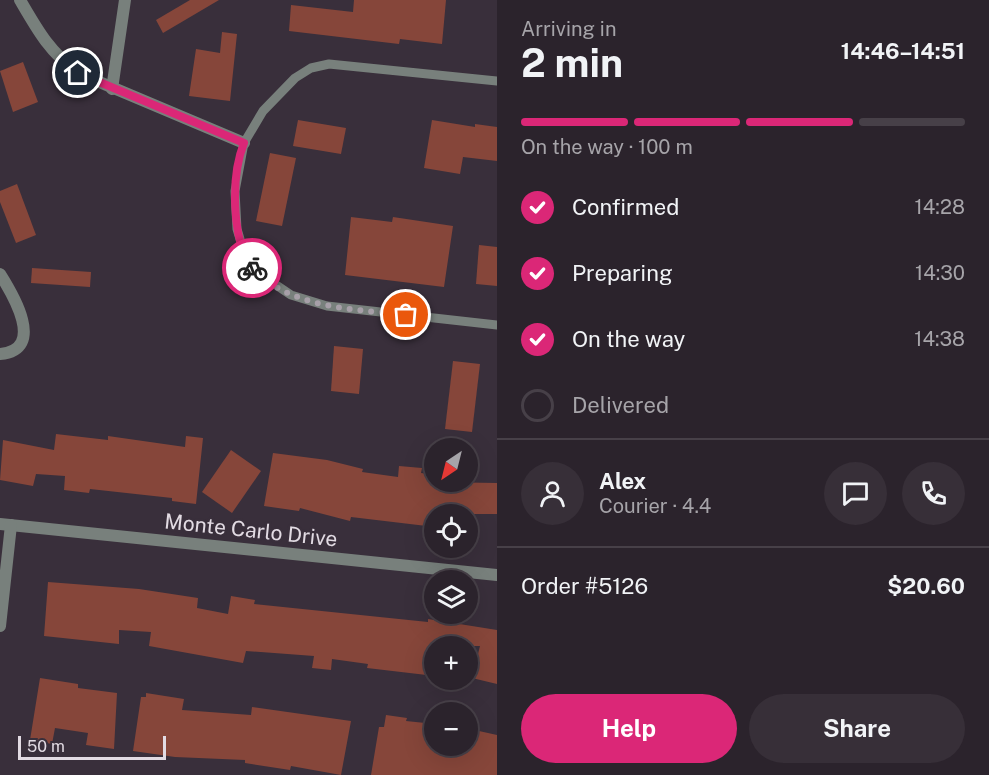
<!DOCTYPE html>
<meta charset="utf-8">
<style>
:root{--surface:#2b232c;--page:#372f38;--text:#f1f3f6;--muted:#a6a4a9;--line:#474048;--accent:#db2777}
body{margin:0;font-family:"Public Sans",sans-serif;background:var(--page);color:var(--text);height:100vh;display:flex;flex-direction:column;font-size:22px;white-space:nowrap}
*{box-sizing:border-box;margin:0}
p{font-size:20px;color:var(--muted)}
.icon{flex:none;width:33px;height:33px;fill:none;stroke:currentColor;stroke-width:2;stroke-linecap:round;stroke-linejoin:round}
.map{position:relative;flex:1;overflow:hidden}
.details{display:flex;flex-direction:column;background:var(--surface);width:492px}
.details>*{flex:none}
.needle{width:39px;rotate:215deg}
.tools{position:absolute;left:424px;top:438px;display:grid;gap:12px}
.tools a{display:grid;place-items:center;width:54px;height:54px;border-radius:50%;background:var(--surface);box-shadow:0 6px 24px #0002,0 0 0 2px var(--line);font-size:30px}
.scale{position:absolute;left:18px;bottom:15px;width:148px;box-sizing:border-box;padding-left:6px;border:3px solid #e2dbe3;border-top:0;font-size:16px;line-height:21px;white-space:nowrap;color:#e2dbe3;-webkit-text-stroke:4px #392f3b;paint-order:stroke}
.pin{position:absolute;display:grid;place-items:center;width:51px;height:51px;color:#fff;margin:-26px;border:3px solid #fff;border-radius:50%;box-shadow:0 2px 6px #0007}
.courier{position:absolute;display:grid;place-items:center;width:60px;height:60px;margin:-30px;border:4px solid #db2777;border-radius:50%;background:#fff;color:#222;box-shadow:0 2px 8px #0007}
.summary em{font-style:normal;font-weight:700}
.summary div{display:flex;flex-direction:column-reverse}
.summary{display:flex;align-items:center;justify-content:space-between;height:102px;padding:0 24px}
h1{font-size:39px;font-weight:700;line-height:45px}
.bar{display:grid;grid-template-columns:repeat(4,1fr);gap:9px 6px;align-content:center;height:72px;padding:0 24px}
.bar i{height:8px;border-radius:4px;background:var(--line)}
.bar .selected{background:var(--accent)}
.bar p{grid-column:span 4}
.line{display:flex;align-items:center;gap:15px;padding:0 24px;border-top:2px solid var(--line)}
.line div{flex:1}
.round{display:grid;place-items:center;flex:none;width:63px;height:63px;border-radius:32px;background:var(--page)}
ol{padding:0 24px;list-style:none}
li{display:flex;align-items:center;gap:18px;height:66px}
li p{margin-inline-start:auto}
li .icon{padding:6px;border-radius:50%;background:var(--accent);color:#fff;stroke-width:4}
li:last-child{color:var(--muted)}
li i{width:33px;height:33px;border:3px solid var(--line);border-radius:50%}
.primary-button{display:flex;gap:12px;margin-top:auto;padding:12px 24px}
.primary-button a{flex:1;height:69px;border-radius:36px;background:var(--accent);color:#fff;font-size:24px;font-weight:700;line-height:69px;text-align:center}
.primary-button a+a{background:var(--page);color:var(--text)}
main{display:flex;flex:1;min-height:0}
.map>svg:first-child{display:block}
.building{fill:#86463a}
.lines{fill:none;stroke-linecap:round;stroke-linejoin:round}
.lane{stroke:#78807c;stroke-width:9}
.street{stroke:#78807c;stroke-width:12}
.done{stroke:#a79fa8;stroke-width:6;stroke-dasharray:0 10.8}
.route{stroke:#db2777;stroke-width:8}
.labels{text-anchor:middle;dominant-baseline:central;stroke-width:5;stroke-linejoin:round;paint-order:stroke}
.street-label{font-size:21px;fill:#e2dbe3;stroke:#392f3b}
</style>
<main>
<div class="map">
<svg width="497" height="775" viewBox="0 0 497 775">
<rect width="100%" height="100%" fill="#392f3b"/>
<g class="building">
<path d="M190 0H219L163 33 156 20Z"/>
<path d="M354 0H446L442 44 400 39 399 44 289 31 291 5 353 12Z"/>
<path d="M222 32 237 34 230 101 189 96 196 49 220 53Z"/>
<path d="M23 62 38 102 13 112 0 71Z"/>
<path d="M298 120 346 128 341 154 293 146Z"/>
<path d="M432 120 475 127V124L497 127V161L463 157 460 174 424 168Z"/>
<path d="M270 153 296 158 282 226 256 221Z"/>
<path d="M17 184 36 235 16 243 0 202V191Z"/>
<path d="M351 217 392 222 393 217 453 226 444 287 345 275Z"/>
<path d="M479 245 497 247V286L476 284Z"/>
<path d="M32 268 91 272 90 287 31 283Z"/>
<path d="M334 346 363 349 359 394 331 391Z"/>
<path d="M453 361 480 364 472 432 445 429Z"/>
<path d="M56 434 108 440V436L185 447 186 436 203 438 196 504 172 501V498L90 489 89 493 64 490 65 476 36 474 33 486 0 480 3 440 54 450Z"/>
<path d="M231 450 261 471 232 513 202 492Z"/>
<path d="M273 453 327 460 363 469 362 472 398 477 399 466 422 468 421 473 435 475V482L497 483V514H435V527L351 517 350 521 300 508 299 511 264 506Z"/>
<path d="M48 582 139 589 198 598 197 608 228 614 231 596 255 600 254 604 428 622V619L497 630V684L472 678 480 646H435V676L367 668 368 664 332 659 331 670 312 668 314 656 246 651 243 663 149 646 151 632 119 630V644L44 636Z"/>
<path d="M40 678 78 684V688L117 693 114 749 86 745 88 733 55 728 52 744 30 740Z"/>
<path d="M146 693 184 699 182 710 251 715 252 707 351 721 341 775 291 766 290 770 245 763V760L175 757 133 751 141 697H146Z"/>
<path d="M386 715 407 718 406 721 435 724V746H468L470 729 497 735V775H371L379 727H384Z"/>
</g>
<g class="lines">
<path class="lane" d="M497 81 329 64 311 68 295 78 263 111 244 143 235 191 237 229 246 259 254 270 291 295 327 306 497 325"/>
<g class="street">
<path d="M20 0C38 31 49 51 78 73L244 143"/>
<path d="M112 89 125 0"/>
<path d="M0 274C12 293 47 350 0 354"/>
<path d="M0 524 497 575"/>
<path d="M0 626 11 525"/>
</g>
</g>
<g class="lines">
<path class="done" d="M252 268C291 309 354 309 406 315"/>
<path class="route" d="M78 73 244 143C231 175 231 239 252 268"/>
</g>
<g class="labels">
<g class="street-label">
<text transform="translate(251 530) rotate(6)">Monte Carlo Drive</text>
</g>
</g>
</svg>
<div class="tools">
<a><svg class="needle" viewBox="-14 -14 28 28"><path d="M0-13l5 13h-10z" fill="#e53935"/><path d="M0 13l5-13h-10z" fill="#a6a4a9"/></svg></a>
<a><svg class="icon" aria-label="locate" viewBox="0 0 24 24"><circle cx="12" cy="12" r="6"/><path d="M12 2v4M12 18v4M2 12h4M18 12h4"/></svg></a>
<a><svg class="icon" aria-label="layers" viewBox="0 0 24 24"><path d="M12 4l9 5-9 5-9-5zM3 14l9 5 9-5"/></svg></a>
<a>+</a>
<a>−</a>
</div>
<div class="scale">50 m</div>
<div class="pin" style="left:406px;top:315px;background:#ea580c"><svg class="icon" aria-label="bag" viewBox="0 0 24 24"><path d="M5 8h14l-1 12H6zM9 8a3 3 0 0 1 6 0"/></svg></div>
<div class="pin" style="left:78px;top:73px;background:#1f2937"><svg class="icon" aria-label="home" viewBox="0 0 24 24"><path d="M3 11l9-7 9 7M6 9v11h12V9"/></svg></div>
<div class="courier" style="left:252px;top:268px"><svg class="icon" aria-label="bike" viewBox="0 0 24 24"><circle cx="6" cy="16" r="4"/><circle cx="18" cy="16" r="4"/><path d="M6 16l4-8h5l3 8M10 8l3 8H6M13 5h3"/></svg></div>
</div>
<section class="details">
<div class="summary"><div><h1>2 min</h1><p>Arriving in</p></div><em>14:46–14:51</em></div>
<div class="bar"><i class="selected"></i><i class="selected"></i><i class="selected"></i><i></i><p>On the way · 100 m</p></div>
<ol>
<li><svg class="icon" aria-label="check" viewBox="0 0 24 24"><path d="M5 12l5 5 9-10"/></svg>Confirmed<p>14:28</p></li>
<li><svg class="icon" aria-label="check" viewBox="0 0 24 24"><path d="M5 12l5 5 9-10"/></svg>Preparing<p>14:30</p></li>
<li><svg class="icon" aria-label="check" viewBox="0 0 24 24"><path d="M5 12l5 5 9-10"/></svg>On the way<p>14:38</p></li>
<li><i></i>Delivered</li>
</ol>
<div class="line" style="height:108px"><a class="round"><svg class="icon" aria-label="person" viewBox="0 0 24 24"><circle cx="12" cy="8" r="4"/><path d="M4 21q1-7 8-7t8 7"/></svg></a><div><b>Alex</b><p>Courier · 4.4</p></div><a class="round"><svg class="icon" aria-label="chat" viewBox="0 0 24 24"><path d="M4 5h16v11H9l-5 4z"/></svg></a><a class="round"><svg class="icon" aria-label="phone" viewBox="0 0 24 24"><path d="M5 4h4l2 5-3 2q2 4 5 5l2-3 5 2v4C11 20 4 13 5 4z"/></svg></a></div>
<div class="line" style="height:78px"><div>Order #5126</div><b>$20.60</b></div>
<div class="primary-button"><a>Help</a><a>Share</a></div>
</section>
</main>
